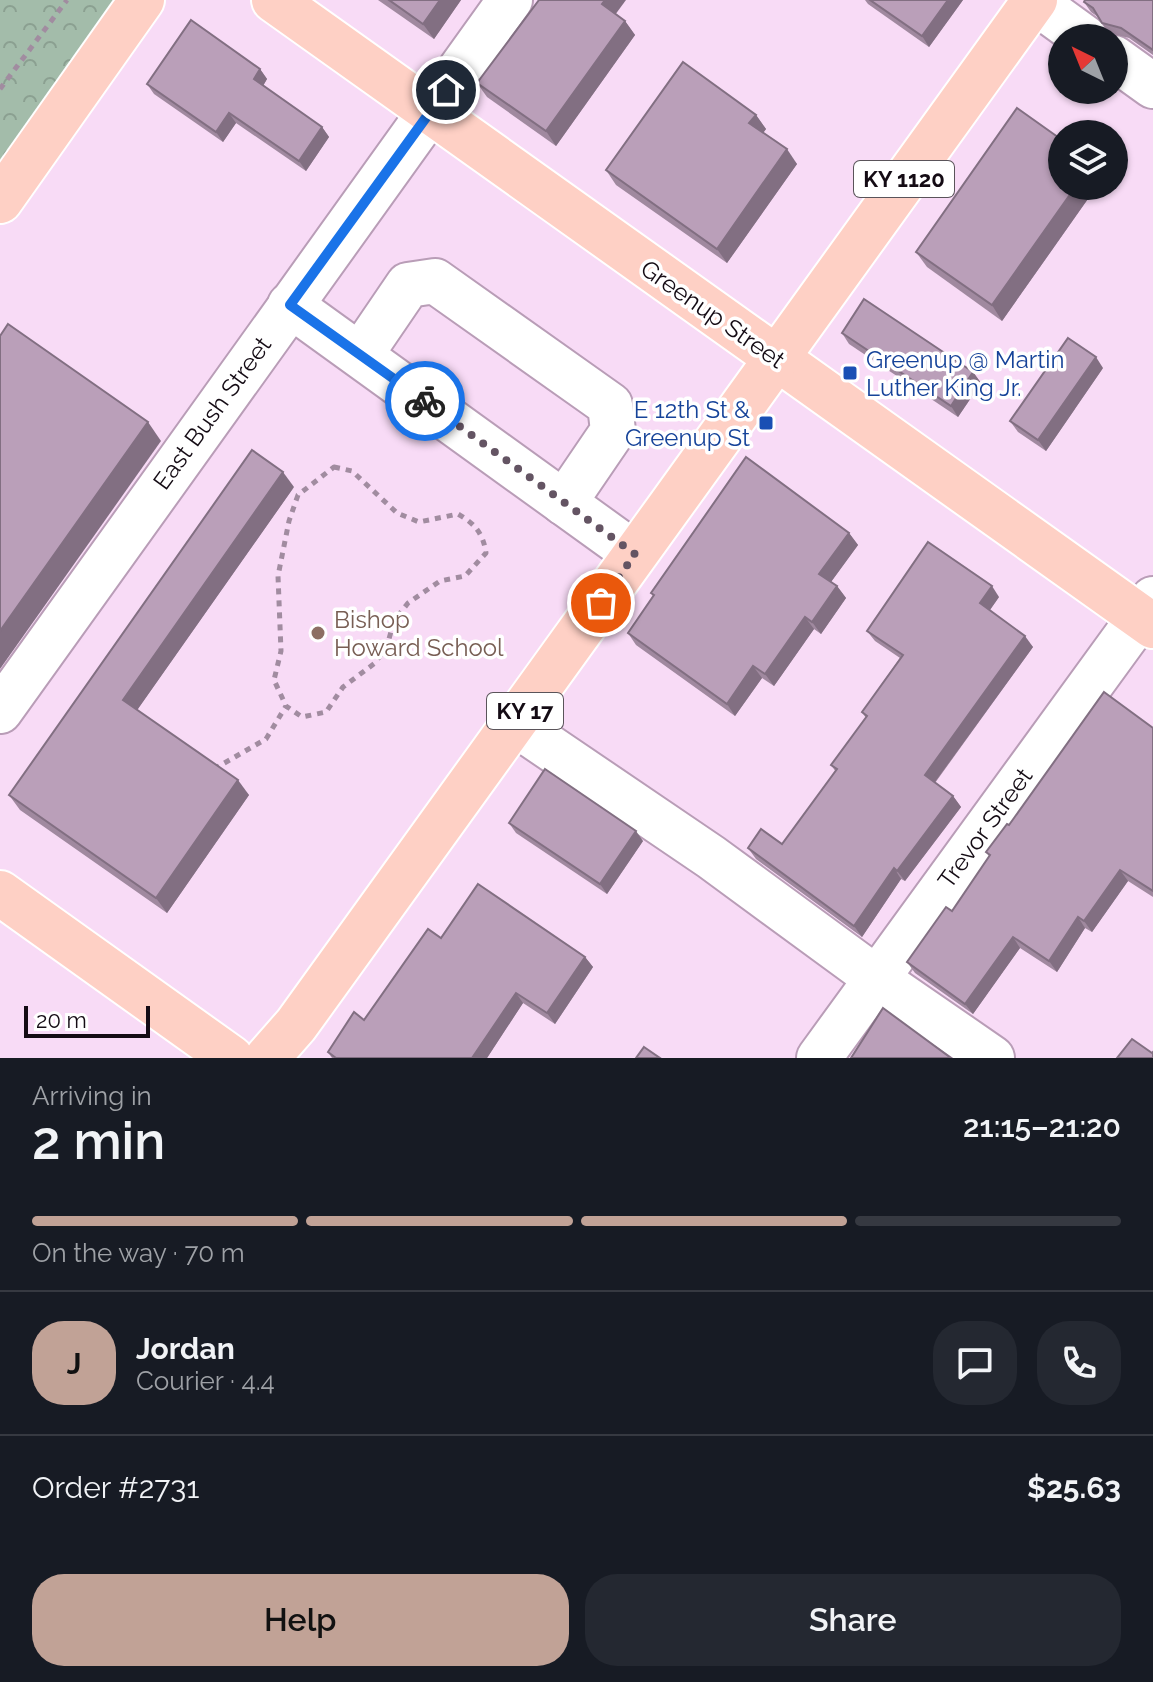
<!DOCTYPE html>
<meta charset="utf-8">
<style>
:root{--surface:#171b24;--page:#242831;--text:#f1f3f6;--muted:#9ea1a6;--line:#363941;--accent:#c1a296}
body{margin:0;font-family:Raleway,sans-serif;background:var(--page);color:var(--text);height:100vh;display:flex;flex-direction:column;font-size:30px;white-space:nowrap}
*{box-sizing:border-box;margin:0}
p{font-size:26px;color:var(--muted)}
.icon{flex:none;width:44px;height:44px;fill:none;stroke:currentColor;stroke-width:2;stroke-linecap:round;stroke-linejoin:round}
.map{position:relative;height:1058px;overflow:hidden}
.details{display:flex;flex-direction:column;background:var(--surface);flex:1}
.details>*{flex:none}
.needle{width:52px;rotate:317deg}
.controls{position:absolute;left:1048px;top:24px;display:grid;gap:16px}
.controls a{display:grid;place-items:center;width:80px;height:80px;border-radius:50%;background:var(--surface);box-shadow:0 2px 6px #0004;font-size:40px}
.scale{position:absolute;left:24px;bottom:20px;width:126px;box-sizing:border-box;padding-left:8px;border:4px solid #140b14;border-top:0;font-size:22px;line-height:28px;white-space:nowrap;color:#140b14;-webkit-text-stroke:6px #fff;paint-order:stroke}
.pin{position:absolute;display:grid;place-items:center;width:68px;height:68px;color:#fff;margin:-34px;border:4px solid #fff;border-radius:50%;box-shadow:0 2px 8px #0007}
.courier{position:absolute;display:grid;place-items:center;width:80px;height:80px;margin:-40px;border:6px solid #1a73e8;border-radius:50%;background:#fff;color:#222;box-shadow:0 2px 10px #0007}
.headline em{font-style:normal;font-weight:600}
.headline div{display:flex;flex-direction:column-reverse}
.headline{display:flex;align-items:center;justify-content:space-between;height:136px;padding:0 32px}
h1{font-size:52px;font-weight:600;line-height:60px}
.bar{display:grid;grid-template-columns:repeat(4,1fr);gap:12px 8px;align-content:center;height:96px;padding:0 32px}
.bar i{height:10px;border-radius:6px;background:var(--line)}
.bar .active{background:var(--accent)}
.bar p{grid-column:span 4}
.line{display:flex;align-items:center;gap:20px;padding:0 32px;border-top:2px solid var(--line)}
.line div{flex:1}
.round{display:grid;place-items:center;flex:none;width:84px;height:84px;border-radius:32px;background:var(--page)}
.cta{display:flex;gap:16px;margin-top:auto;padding:16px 32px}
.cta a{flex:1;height:92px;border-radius:32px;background:var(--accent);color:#111;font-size:32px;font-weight:600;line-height:92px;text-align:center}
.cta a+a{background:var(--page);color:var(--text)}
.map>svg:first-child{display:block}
.park{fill:url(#park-crowns)}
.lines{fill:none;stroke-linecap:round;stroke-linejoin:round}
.minor-casing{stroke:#b99db7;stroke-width:48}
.major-casing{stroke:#fff;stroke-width:48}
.path{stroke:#a18ca0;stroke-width:5;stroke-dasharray:6 6;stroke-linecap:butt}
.minor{stroke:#fff;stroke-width:44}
.major{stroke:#fed0c5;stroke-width:44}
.wall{fill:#a0899f}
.shaded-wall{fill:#826f82}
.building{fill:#ba9fb9;stroke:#826f82;stroke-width:2}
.done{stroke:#645463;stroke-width:8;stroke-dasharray:0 14.4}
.route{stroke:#1a73e8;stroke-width:10}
.transit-dot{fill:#1a4fb4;stroke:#fff;stroke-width:3}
.education-dot{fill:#8d6e63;stroke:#fff;stroke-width:3}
.labels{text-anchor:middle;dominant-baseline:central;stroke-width:7;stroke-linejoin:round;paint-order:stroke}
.shield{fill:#fff;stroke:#5a545a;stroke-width:2}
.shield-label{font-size:22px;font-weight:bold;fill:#140b14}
.street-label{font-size:24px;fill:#140b14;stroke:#fff}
.transit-label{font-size:24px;fill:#164399;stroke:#fff;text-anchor:start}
.education-label{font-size:24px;fill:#785e54;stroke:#fff;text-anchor:start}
</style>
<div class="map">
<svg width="1153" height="1058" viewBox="0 0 1153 1058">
<defs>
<pattern id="park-crowns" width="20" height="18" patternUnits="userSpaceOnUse" patternTransform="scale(2)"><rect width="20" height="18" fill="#a3bcaa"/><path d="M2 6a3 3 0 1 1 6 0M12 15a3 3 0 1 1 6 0" fill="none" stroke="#8ba091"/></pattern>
</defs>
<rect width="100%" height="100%" fill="#f8dbf6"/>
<path class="park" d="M0 0H142L0 201Z"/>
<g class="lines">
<defs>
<g id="minor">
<path d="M1034 1 1085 38"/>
<path d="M1114 58 1153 86"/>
<path d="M290 305 635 554"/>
<path d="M361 354 408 285 435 281 610 405 613 431 564 503"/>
<path d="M0 711 510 0"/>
<path d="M515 724 711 857 876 978 992 1058"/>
<path d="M819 1058 1153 599"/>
</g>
<g id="major">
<path d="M274 0 1153 626"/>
<path d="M0 201 142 0"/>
<path d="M0 893 231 1058"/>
<path d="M267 1058 296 1025C544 685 787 340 1035 0"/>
</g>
</defs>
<use href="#minor" class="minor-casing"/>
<use href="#major" class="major-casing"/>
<g class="path">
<path d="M0 89 67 0"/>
<path d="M334 467 352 471 397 513 419 522 458 514C475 524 483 533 486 553L465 576 440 581 408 603 394 621 387 646 375 663 343 687 326 712 302 717 286 706 274 680 281 651 278 576 289 521 298 495Z"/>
<path d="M214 769 266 739 286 706"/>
</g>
<use href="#minor" class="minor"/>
<use href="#major" class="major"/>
</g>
<g class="wall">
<path d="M378 0H461L434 39Z"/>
<path d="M865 0H963L929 47 868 4Z"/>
<path d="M1153 0V55L1129 38 1109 33 1098 17 1091 12 1084 2Z"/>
<path d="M616 14 625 21 635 35 556 146 487 97 477 83Z"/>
<path d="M260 69 267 79 263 86 322 127 329 137 306 171 236 123 223 142 154 94 147 84Z"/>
<path d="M756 115 766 129 763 133 797 164 727 263 616 185 606 170Z"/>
<path d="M1062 186H1097L1002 321 927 267 916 252Z"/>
<path d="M842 333 973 372 981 383 958 417 849 344Z"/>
<path d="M1103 368 1046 451 1018 432 1010 421Z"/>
<path d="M294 487 137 710 249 795 167 913 20 810 9 795Z"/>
<path d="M849 533 858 545 831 582 837 586 846 598 821 634 814 629 774 686 762 678 735 716 636 645 628 633 653 596 651 593Z"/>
<path d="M999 597 990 610 1033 647 935 783 953 796 961 807 905 881 901 879 862 937 756 859 748 848 782 844 836 772 831 765 866 718 862 712 900 658 875 641 867 631Z"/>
<path d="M1153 728V897L1128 881 1092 932 1085 928 1057 972 1020 948 973 1014 915 973 907 962 952 911 989 856 986 852 1009 825Z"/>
<path d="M509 823 643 841 607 894 516 833Z"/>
<path d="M441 938 585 957 593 967 555 1024 523 1003 487 1058H332L328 1052 364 1020Z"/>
</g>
<g class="shaded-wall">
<path d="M440 0H461L434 39 423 24Z"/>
<path d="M605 0H626L612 19 602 4Z"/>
<path d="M948 0H963L929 47 922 36Z"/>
<path d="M625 21 635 35 556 146 546 131Z"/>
<path d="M260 69 267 79 261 89 254 79Z"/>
<path d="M229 113 236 123 223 142 216 132Z"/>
<path d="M756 115 766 129 759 138 749 123Z"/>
<path d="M322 127 329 137 306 171 299 161Z"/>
<path d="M787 149 797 164 727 263 717 249Z"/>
<path d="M1076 186H1097L1002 321 992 305Z"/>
<path d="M1096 357 1103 368 1046 451 1038 440Z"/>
<path d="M973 372 981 383 958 417 951 406Z"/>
<path d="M148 422 161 441 0 669V631Z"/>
<path d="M283 472 294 487 133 716 123 700Z"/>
<path d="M849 533 858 545 828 586 819 574Z"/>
<path d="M837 586 846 598 821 634 812 622Z"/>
<path d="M992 586 999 597 987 614 980 603Z"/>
<path d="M805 617 814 629 774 686 765 674Z"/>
<path d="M1025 636 1033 647 932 786 925 775Z"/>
<path d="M753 666 762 678 735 716 727 704Z"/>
<path d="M238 780 249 795 167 913 156 898Z"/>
<path d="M953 796 961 807 905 881 897 871Z"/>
<path d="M636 831 643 841 607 894 600 884Z"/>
<path d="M894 868 901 879 862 937 854 926Z"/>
<path d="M1120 870 1128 881 1092 932 1084 921Z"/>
<path d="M1078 917 1085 928 1057 972 1049 961Z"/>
<path d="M1013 937 1020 948 973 1014 965 1004Z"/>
<path d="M585 957 593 967 555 1024 547 1013Z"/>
<path d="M516 993 523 1003 487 1058H472Z"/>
</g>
<g class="building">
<path d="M389 0H440L423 24Z"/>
<path d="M539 0H605L602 4 625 21 546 131 477 83Z"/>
<path d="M870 0H948L922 36Z"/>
<path d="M1085 0H1153V50L1121 28 1102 23 1093 8 1084 2Z"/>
<path d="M191 20 260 69 254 79 322 127 299 161 229 113 216 132 147 84Z"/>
<path d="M683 62 756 115 749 123 787 149 717 249 606 170Z"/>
<path d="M1017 108 1062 140V186H1076L992 305 916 252Z"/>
<path d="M864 299 973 372 951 406 842 333Z"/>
<path d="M8 324 148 422 0 631V336Z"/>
<path d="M1068 338 1096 357 1038 440 1010 421Z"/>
<path d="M252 450 283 472 123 700 238 780 156 898 9 795Z"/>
<path d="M746 457 849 533 819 574 837 586 812 622 805 617 765 674 753 666 727 704 628 633 654 595 651 593Z"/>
<path d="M928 542 992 586 980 603 1025 636 925 775 953 796 897 871 894 868 854 926 748 848 761 829 782 844 837 769 831 765 867 716 862 712 903 655 867 631Z"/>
<path d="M1104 692 1153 728V891L1120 870 1084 921 1078 917 1049 961 1013 937 965 1004 907 962 946 907 952 911 990 855 986 852 1007 824 1009 825Z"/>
<path d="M545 769 636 831 600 884 509 823Z"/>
<path d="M478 884 585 957 547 1013 516 993 472 1058H336L328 1052 354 1012 364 1020 428 929 441 938Z"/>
<path d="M883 1008 951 1058H851Z"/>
<path d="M1132 1039 1152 1053 1153 1052V1058H1117Z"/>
<path d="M644 1047 660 1058H636Z"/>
</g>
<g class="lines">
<path class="done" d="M425 401 635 554 601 603"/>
<path class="route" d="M425 401 290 305 446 90"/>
</g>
<g class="transit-dot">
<rect x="842" y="365" width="16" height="16" rx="4"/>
<rect x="758" y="415" width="16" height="16" rx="4"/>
</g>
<circle class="education-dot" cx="318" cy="633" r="8"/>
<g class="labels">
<g class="shield">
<rect x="854" y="161" width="100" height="36" rx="6"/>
<rect x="487" y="693" width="76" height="36" rx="6"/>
</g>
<g class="shield-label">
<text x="904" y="179">KY 1120</text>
<text x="525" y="711">KY 17</text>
</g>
<g class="street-label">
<text transform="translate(713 314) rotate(35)">Greenup Street</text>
<text transform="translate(212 413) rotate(-54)">East Bush Street</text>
<text transform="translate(985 828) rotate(-54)">Trevor Street</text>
</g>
<g class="transit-label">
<text x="866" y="359">Greenup @ Martin<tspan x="866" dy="28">Luther King Jr.</tspan></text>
<text x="750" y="409" text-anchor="end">E 12th St &amp;<tspan x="750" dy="28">Greenup St</tspan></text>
</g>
<g class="education-label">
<text x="334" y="619">Bishop<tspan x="334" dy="28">Howard School</tspan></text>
</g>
</g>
</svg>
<div class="controls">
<a><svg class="needle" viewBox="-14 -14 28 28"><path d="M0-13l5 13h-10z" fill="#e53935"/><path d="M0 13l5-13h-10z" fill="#9ea1a6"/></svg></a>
<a><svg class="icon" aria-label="layers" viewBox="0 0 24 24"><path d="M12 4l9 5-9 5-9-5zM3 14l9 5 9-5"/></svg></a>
</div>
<div class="scale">20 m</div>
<div class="pin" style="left:601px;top:603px;background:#ea580c"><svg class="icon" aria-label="bag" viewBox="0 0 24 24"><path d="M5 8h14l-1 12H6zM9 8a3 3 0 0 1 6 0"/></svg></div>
<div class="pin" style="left:446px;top:90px;background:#1f2937"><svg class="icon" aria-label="home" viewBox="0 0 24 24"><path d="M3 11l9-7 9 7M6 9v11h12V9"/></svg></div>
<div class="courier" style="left:425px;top:401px"><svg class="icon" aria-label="bike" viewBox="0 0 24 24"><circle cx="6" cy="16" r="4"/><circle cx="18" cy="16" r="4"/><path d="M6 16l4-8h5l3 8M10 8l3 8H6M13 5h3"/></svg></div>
</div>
<section class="details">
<div class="headline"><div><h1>2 min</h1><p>Arriving in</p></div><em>21:15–21:20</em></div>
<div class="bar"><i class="active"></i><i class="active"></i><i class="active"></i><i></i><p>On the way · 70 m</p></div>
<div class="line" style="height:144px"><b class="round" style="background:var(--accent);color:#111">J</b><div><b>Jordan</b><p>Courier · 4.4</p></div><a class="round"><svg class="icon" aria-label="chat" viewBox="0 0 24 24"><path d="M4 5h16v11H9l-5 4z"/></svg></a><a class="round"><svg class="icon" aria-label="phone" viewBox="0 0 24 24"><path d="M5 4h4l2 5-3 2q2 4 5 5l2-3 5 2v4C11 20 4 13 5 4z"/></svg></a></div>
<div class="line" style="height:104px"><div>Order #2731</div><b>$25.63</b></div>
<div class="cta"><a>Help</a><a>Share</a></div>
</section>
